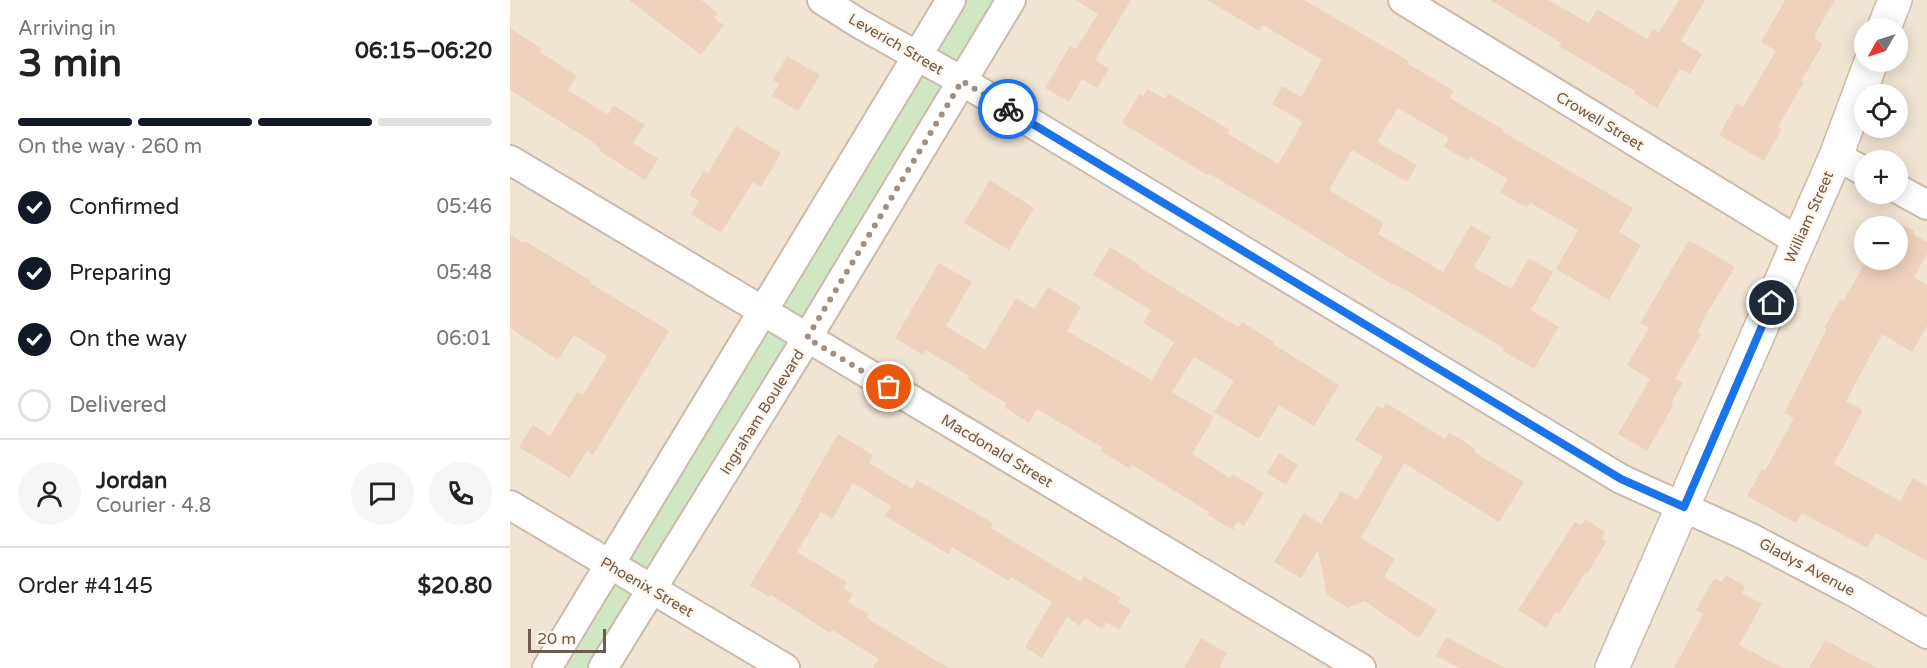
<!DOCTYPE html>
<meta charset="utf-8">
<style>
:root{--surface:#fff;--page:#f6f6f6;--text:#222;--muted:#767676;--line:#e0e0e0;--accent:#111827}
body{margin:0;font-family:"Varela Round",sans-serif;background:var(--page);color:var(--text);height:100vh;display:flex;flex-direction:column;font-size:22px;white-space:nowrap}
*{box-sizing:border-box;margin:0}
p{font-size:20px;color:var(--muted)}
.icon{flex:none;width:33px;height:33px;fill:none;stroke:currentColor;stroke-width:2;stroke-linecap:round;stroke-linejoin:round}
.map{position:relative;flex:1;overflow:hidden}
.sheet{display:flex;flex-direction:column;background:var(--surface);width:510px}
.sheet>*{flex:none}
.needle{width:39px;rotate:231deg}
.buttons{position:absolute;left:1344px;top:18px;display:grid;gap:12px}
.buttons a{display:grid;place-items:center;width:54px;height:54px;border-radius:50%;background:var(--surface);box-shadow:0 3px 15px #0003;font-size:30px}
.scale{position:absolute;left:18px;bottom:15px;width:78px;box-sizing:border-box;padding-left:6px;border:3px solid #71594b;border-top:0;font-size:16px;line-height:21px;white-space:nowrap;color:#71594b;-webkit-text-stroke:4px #fef6ea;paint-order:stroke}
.pin{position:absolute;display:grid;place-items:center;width:51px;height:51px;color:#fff;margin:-26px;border:3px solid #fff;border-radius:50%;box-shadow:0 2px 6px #0007}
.courier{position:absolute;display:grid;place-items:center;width:60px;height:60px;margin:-30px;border:4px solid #1a73e8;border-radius:50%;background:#fff;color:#222;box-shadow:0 2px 8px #0007}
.head em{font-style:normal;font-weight:700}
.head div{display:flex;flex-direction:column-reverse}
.head{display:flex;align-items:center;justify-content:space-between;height:102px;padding:0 18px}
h1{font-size:39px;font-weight:700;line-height:45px}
.bar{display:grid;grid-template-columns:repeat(4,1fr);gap:9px 6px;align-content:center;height:72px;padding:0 18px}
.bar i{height:8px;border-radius:4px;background:var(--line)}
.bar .on{background:var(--accent)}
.bar p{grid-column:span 4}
.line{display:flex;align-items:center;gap:15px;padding:0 18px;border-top:2px solid var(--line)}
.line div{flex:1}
.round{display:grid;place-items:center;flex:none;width:63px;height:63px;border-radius:32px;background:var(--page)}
ol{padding:0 18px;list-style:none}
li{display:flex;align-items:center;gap:18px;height:66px}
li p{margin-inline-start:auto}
li .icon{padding:6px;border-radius:50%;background:var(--accent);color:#fff;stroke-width:4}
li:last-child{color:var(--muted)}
li i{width:33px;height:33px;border:3px solid var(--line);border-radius:50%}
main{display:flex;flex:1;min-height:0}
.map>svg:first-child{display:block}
.residential{fill:#f2e4d3;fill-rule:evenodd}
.green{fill:#d1e7c3}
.building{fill:#eed2bd}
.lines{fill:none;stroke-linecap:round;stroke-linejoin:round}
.minor-casing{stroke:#cbbaab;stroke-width:32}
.tertiary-casing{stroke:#cbbaab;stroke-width:36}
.minor{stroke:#fff;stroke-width:28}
.tertiary{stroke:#fff;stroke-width:33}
.done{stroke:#a18f81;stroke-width:6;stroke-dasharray:0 10.8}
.route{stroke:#1a73e8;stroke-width:8}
.labels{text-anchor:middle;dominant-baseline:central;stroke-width:4.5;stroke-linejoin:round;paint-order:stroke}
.street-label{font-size:15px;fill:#71594b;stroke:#fef6ea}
</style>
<main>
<section class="sheet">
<div class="head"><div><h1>3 min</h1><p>Arriving in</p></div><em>06:15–06:20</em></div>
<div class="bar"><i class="on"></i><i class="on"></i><i class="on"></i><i></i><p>On the way · 260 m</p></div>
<ol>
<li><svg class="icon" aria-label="check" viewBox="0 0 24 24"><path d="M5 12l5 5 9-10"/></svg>Confirmed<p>05:46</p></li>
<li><svg class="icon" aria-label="check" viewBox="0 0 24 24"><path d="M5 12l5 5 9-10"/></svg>Preparing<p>05:48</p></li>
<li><svg class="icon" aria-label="check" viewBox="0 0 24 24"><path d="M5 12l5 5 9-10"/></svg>On the way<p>06:01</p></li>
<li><i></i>Delivered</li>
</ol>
<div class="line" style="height:108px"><a class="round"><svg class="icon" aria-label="person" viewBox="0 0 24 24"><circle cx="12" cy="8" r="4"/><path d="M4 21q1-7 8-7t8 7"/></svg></a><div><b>Jordan</b><p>Courier · 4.8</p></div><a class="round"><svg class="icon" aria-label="chat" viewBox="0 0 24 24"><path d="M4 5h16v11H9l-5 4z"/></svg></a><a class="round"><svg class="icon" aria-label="phone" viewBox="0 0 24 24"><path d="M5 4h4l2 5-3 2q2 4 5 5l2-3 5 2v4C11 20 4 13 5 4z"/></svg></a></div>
<div class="line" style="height:78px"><div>Order #4145</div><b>$20.80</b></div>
</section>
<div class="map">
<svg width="1417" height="668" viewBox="0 0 1417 668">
<rect width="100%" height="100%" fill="#fbf2e4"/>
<path class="residential" d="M0 0H1417V668H0ZM1354 28H1388V62H1354ZM1354 94H1388V128H1354ZM1354 160H1388V194H1354ZM1354 226H1388V260H1354Z"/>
<path class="green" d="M441 0H501L93 668H37Z"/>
<g class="building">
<path d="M119 0H191L208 13 204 18 214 25 191 55Z"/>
<path d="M566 0H621L585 60 599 69 587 88 572 79 559 102 535 88 560 46 566 49 588 14Z"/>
<path d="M697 0H794L899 61 897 63 944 91 940 98 994 130 993 132 1123 208 1109 232 1131 245 1099 300 1046 269 1068 230 1020 203 1017 208 990 192 998 179 960 157 958 161 934 147 939 138 888 108 867 142 907 165 897 182 842 150 819 190 874 223 868 234 933 272 961 225 981 237 964 267 1001 289 1019 258 1043 272 1021 310 1049 327 1024 369 993 351 994 348 892 288 880 283 783 223 698 173 697 175 612 123 629 94 633 96 637 89 655 99 658 93 720 130 717 133 768 164 793 122 762 104 772 86 791 97 812 60 753 25 749 31Z"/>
<path d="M980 0H1038L1079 23 1087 9 1137 39 1143 29 1149 33 1169 0H1195L1171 41 1192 54 1180 74 1170 69 1147 108 1124 94 1125 91 1049 46 1051 43Z"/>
<path d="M1275 0H1325L1305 34 1306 35 1305 39 1313 44 1291 81 1294 82 1268 127 1272 129 1254 161 1209 135 1227 103 1233 107 1266 51 1251 42Z"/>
<path d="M0 28 32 49 30 52 67 76 58 90 98 115 103 105 135 125 123 143 148 159 135 180 90 151 91 149 81 141 0 90Z"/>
<path d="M277 56 310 75 288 111 262 96 269 84 263 80Z"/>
<path d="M226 126 271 153 251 187 243 182 211 233 181 214 189 201 179 195 194 171 198 173Z"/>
<path d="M480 180 524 208 499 250 454 223Z"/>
<path d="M1381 218 1404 231 1403 234 1417 242V254L1404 277 1417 285V326L1402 352 1372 334 1336 401 1353 410 1324 464 1390 501 1403 478 1417 486V561L1366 533 1357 548 1292 513 1286 523 1237 496 1252 469 1255 471 1284 418 1274 413 1317 329 1314 328 1330 300 1333 301 1357 260H1388V226H1376Z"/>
<path d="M0 235 14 243 15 241 81 281 80 283 159 331 83 455 77 451 60 478 9 447 23 425 40 436 67 392 73 395 97 356 64 335 48 360 0 328Z"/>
<path d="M1179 240 1225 267 1196 315 1188 332 1191 334 1165 379 1173 383 1161 403 1164 404 1137 451 1108 434 1140 379 1117 365 1139 328 1130 323Z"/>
<path d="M600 247 630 265 629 267 728 327 732 322 764 342 763 344 829 385 804 426 769 405 749 439 704 412 724 381 684 357 662 392 704 417 682 454 720 478 722 474 754 493 734 526 727 522 723 530 698 515 699 512 622 465 620 469 591 451 593 448 527 409 519 423 494 407 496 403 466 385 457 378 459 376 416 350 413 355 385 338 429 263 462 282 436 326 475 350 506 298 524 309 538 287 571 307 557 331 642 380 664 342 633 323 641 310 583 275Z"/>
<path d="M876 403 935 439 939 432 966 449 964 452 1014 482 989 522 894 463 851 538 885 559 874 577 927 610 909 638 854 601 838 608 817 595 808 550 791 578 764 562 794 513 811 524 831 491 847 500 873 457 845 440 867 406 873 409Z"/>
<path d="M328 434 363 455 359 463 402 489 407 480 483 523 481 528 571 582 574 576 611 598 608 602 621 610 609 630 596 622 592 629 575 618 570 626 557 617 532 658 515 647 542 602 501 577 499 581 442 547 438 554 375 516 381 506 343 483 322 519 311 512 287 552 337 582 333 588 343 594 338 602 359 614 357 618 438 668H363L369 659 322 630 320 633 261 595 259 597 240 585 292 500H290Z"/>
<path d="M769 453 788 465 776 485 757 473Z"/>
<path d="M1075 519 1095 532 1092 538 1097 541 1077 574 1075 573 1049 614 1046 612 1036 628 1008 610 1065 522 1071 525Z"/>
<path d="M1216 575 1235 586 1232 593 1252 604 1229 645 1273 668H1164L1193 614 1186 610 1204 578 1212 582Z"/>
<path d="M936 637 995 668H949L926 656Z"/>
<path d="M691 638 717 653 709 668H674Z"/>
<path d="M1315 640 1367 668H1299Z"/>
</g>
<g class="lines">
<defs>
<g id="minor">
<path d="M312 0 350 24 452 81 1111 479 1239 537 1344 592 1417 634"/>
<path d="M893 0 1288 241"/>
<path d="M1326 156 1354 171"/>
<path d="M0 160 851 668"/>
<path d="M1388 189 1417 205"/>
<path d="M0 505 275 668"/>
<path d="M37 668 441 0"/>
<path d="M93 668 297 338 501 0"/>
</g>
<g id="tertiary">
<path d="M1374 28 1385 0"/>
<path d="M1102 668 1326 156 1361 62"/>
</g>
</defs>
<use href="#minor" class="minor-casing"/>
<use href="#tertiary" class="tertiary-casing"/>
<use href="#minor" class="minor"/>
<use href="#tertiary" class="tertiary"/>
</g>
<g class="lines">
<path class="done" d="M379 387 297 338 452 81 498 109"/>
<path class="route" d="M498 109 1111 479 1174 507 1262 303"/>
</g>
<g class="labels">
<g class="street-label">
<text transform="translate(386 44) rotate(30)">Leverich Street</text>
<text transform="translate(1090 121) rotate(31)">Crowell Street</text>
<text transform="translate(1299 217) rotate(-66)">William Street</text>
<text transform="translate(252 412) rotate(-58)">Ingraham Boulevard</text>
<text transform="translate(487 451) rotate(31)">Macdonald Street</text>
<text transform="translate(1297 567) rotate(28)">Gladys Avenue</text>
<text transform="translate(137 587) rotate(30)">Phoenix Street</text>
</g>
</g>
</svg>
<div class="buttons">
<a><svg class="needle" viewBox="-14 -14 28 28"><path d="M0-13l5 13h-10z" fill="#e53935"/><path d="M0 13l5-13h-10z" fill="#767676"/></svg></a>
<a><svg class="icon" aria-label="locate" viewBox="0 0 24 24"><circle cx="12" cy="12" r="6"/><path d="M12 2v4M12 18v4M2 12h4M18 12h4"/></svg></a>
<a>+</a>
<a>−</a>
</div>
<div class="scale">20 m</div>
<div class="pin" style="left:379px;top:387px;background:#ea580c"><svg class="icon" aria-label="bag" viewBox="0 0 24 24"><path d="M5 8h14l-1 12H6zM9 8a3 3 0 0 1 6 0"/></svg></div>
<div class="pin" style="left:1262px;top:303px;background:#1f2937"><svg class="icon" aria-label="home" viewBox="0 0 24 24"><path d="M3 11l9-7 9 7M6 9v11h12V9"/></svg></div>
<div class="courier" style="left:498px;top:109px"><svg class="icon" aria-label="bike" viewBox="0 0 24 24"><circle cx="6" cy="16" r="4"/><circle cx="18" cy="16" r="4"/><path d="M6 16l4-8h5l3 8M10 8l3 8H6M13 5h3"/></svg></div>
</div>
</main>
